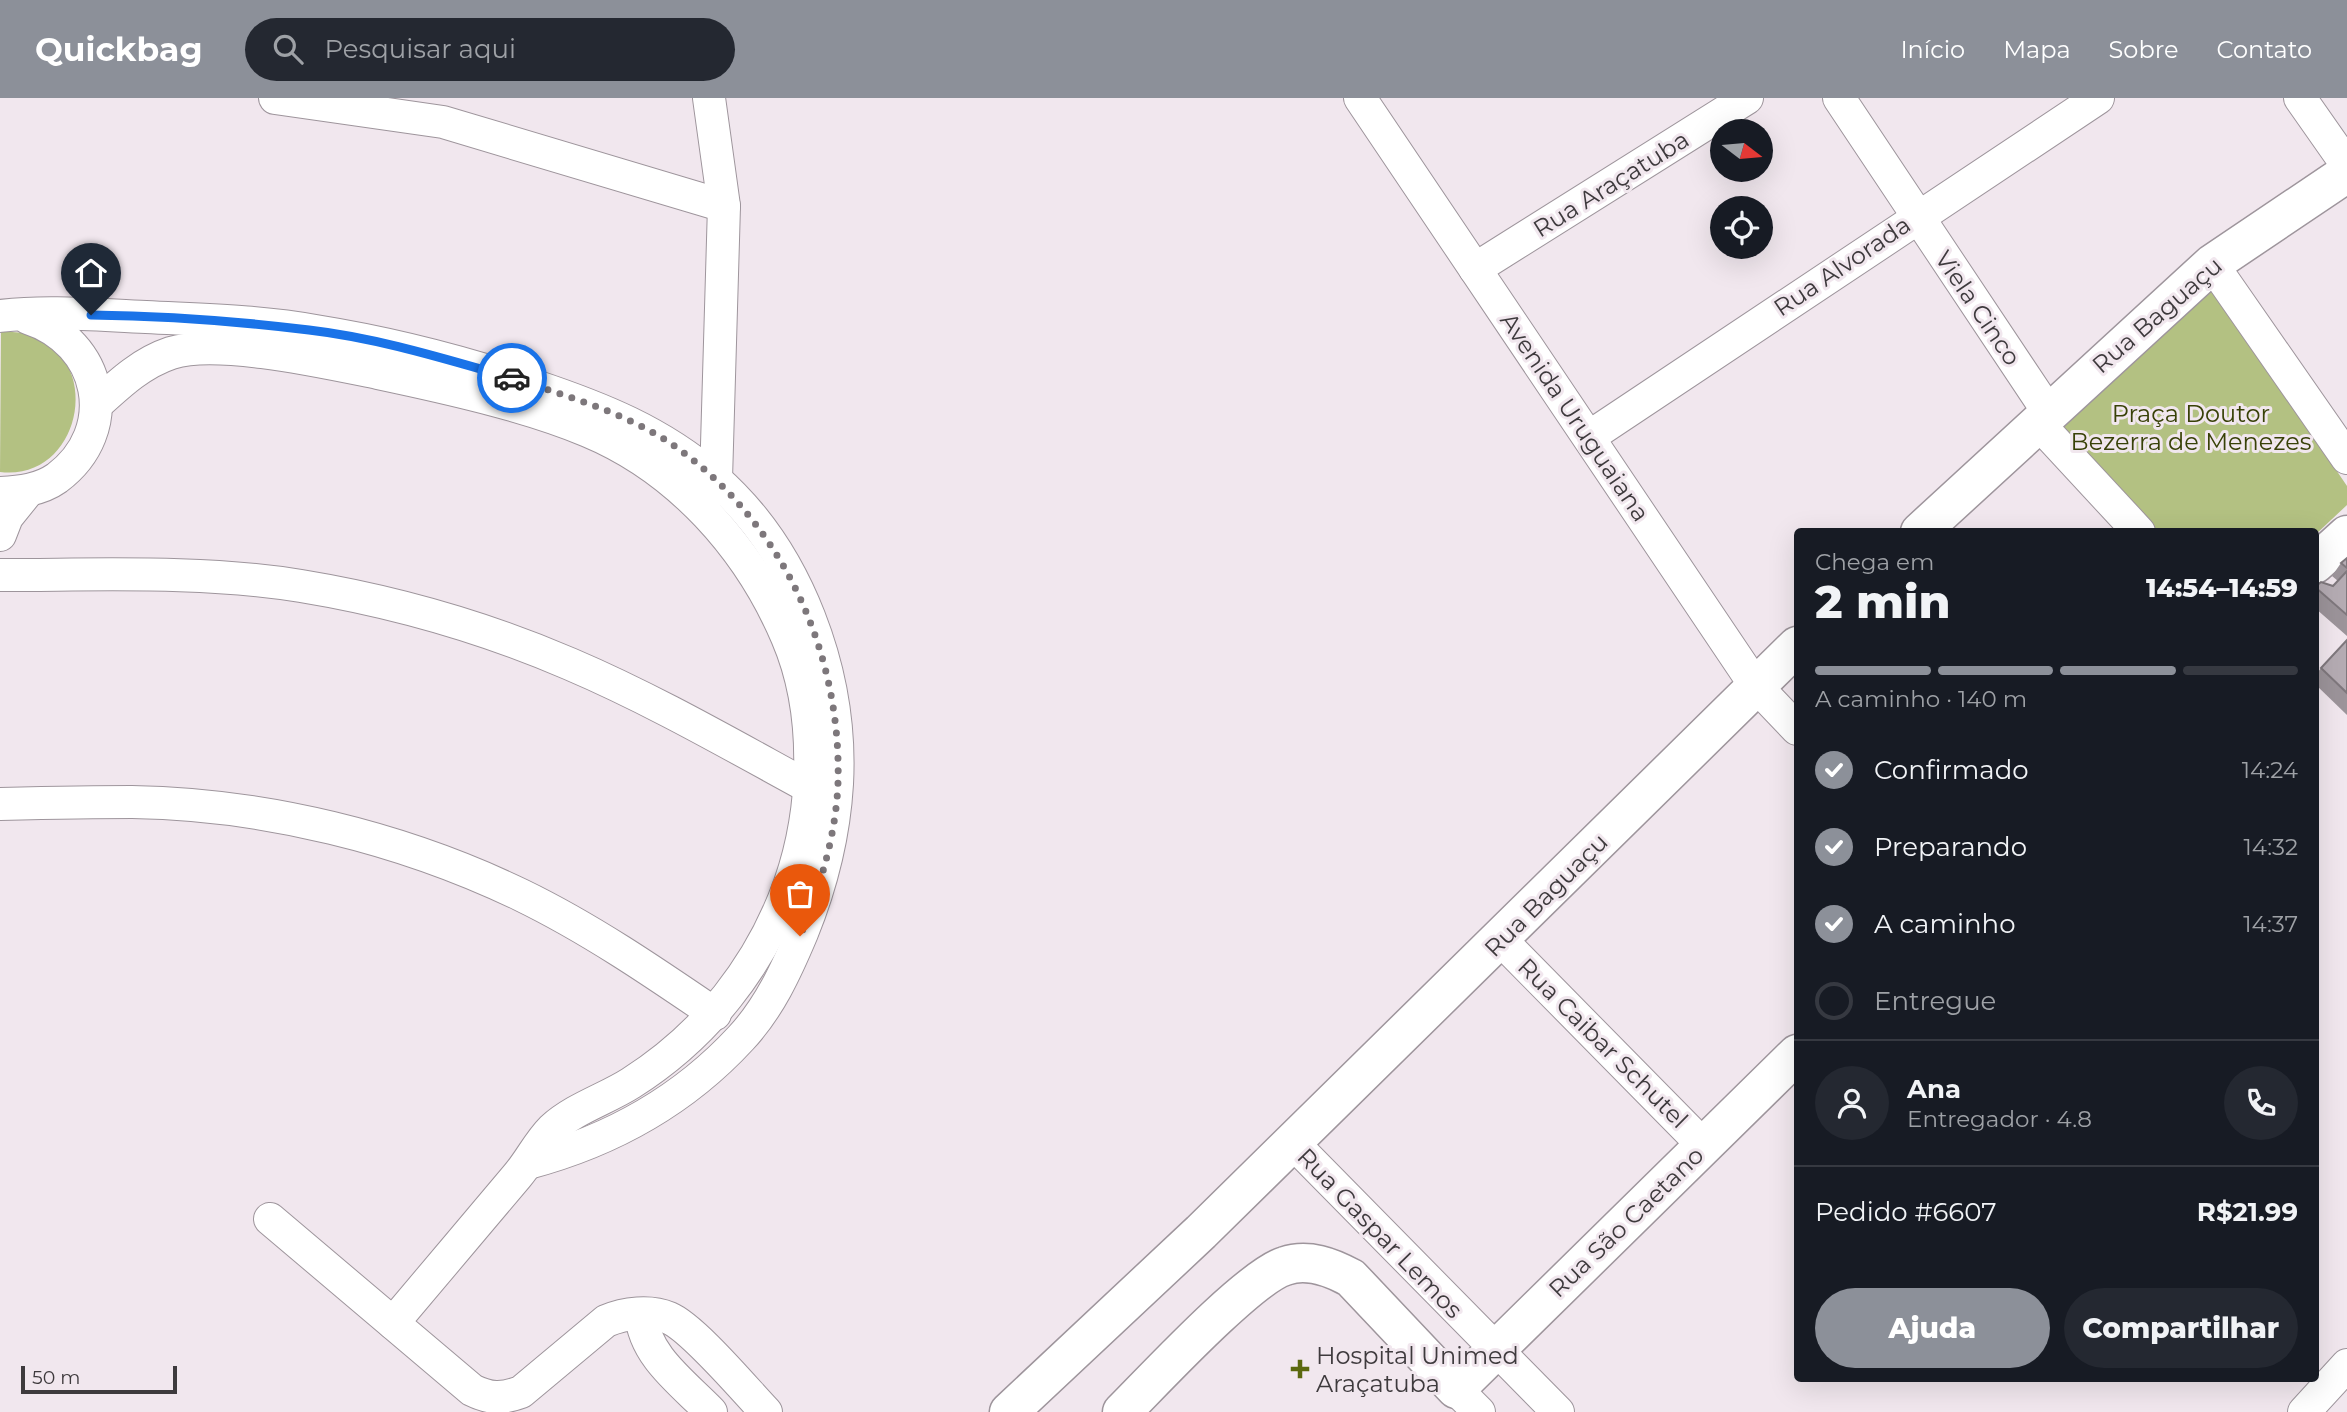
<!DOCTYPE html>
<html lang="pt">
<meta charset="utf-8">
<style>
:root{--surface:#171b24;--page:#242831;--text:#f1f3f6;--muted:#9ea1a6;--line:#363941;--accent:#8c9099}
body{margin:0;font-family:Montserrat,sans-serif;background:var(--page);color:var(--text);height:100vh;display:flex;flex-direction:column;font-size:26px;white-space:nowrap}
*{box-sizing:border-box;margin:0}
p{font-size:23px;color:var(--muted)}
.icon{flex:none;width:38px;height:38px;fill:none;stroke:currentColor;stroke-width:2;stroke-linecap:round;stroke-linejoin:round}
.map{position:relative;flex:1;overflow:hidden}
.drawer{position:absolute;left:1794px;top:430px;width:525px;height:854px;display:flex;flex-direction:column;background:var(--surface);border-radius:7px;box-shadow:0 7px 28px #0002}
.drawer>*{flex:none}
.needle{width:46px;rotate:106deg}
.buttons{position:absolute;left:1710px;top:21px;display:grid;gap:14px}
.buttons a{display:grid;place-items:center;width:63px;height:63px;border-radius:50%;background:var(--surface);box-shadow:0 7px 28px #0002;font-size:35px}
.scale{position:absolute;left:21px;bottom:18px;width:156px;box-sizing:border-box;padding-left:7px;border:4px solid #3e3a3d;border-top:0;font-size:19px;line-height:24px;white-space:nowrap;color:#3e3a3d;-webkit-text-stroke:5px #f1e7ee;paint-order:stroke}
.pin{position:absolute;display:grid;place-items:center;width:60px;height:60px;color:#fff;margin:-72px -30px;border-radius:50% 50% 50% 0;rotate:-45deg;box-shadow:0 0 7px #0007}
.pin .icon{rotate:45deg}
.courier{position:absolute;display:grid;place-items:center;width:70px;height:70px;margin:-35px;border:5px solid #1a73e8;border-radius:50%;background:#fff;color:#222;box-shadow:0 2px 9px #0007}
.headline em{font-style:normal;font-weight:800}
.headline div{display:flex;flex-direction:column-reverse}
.headline{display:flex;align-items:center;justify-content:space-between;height:119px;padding:0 21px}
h1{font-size:46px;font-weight:800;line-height:52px}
.bar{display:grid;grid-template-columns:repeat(4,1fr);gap:10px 7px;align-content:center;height:84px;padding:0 21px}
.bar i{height:9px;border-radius:5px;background:var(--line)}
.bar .on{background:var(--accent)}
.bar p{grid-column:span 4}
.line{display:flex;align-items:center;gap:18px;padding:0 21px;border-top:2px solid var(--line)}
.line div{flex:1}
.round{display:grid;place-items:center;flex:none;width:74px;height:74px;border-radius:37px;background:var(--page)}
ol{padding:0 21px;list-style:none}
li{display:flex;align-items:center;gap:21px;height:77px}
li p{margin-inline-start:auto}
li .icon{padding:7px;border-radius:50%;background:var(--accent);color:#fff;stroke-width:4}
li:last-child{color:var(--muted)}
li i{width:38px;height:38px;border:4px solid var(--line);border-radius:50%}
.button{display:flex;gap:14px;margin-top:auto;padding:14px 21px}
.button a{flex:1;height:80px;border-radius:42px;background:var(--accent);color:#fff;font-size:28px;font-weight:800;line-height:80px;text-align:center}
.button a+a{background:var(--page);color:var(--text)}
header{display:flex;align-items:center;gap:42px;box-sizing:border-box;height:98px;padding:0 35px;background:var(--accent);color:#fff}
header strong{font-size:33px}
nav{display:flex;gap:38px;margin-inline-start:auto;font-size:24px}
.search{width:490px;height:63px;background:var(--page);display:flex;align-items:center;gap:18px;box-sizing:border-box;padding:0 24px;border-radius:38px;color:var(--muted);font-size:26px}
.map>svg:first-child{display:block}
.green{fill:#b3c182}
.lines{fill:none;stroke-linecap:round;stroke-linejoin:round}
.minor-casing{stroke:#9e959c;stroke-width:34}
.major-casing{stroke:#9e959c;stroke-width:41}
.minor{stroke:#fff;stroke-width:32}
.major{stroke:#fff;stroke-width:38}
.wall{fill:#9c949a}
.building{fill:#b5acb3;stroke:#7f787d;stroke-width:2}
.done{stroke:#7d777b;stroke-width:7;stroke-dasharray:0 12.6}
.route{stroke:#1a73e8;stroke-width:9}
.poi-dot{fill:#5b680e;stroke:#f1e7ee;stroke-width:2.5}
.labels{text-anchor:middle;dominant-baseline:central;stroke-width:6;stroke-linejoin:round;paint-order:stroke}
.street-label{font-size:24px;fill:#3e3a3d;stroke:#f1e7ee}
.park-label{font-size:24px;fill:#384107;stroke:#f1e7ee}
.poi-label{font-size:24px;fill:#3e3a3d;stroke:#f1e7ee;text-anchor:start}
</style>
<header>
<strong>Quickbag</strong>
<div class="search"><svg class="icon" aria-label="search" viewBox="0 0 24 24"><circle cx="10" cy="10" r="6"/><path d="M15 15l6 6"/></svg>Pesquisar aqui</div>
<nav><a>Início</a><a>Mapa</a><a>Sobre</a><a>Contato</a></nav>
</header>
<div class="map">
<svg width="2347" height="1314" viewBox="0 0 2347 1314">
<rect width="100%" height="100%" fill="#f1e7ee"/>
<g class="green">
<path d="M2207 182 2347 388V407L2315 437V434H2158L2051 323Z"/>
<path d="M1 233C10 234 20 234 28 236 107 260 81 384 0 374Z"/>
</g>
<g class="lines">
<defs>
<g id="minor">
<path d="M275 0 443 24 724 108"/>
<path d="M709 0 724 108 716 381 710 395"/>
<path d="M1360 0 1755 587 1797 631"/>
<path d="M1839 0 2049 315"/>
<path d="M2300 0 2347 67"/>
<path d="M2212 166 2347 360"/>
<path d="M1475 171 1747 0"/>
<path d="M0 218C47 212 98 217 146 219 202 222 260 223 315 233 390 245 464 264 535 288 601 310 661 334 714 380 798 453 843 576 837 686 834 738 821 788 802 835 786 873 769 910 741 940 682 1004 611 1043 528 1065"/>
<path d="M96 307C119 286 141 265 171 255 218 240 328 265 378 275 444 289 526 307 588 333 679 371 749 450 787 539 819 613 816 710 790 785 761 868 705 938 631 985 606 1001 575 1010 552 1031 538 1045 530 1063 517 1078 476 1127 434 1176 393 1225"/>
<path d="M2038 325 2139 434"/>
<path d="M1589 339 2098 0"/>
<path d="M0 395C20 394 40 392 57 380 121 332 102 244 28 220"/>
<path d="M0 437 7 419 28 393"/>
<path d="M0 477C99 477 203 472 301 488 392 503 484 529 570 566 652 601 730 646 809 689"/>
<path d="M0 706C44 705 88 704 132 704 264 706 403 740 521 797 589 830 652 873 715 916"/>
<path d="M1501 842 1704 1048"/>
<path d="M1293 1045 1558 1314"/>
<path d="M270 1121 472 1292C490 1301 502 1301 521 1294L606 1223C625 1215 650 1212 669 1220 693 1230 745 1292 766 1314"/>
<path d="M641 1216C644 1258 683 1285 711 1314"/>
<path d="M1456 1291 1479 1314"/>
<path d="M2304 1314 2347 1267"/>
</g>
<g id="major">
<path d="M1920 434 2212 166 2347 75"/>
<path d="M2315 466 2347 437"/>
<path d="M1009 1314 1201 1134 1797 548"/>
<path d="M1122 1314C1153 1283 1249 1179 1285 1168 1308 1160 1331 1169 1351 1180L1456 1291 1797 956"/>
</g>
</defs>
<use href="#minor" class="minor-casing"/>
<use href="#major" class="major-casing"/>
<use href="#minor" class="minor"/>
<use href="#major" class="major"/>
</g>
<g class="wall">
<path d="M2347 460V538L2315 510V489L2333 488 2338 483 2332 478 2341 465Z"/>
<path d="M2347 542V617L2315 586V578L2321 570Z"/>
</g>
<g class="building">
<path d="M2347 460V470L2341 465Z"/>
<path d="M2347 473V517L2315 489 2321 484 2333 488Z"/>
<path d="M2347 542V595L2321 570Z"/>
</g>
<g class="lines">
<path class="done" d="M512 280C563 297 617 312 664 341 778 415 842 550 838 685 836 737 820 790 800 838"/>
<path class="route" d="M91 217C164 218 237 223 309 232 378 240 445 261 512 280"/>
</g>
<path class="poi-dot" d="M1296.5 1260.5h7v7h7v7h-7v7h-7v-7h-7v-7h7z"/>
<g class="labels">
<g class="street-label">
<text transform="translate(1611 86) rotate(-32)">Rua Araçatuba</text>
<text transform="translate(1842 168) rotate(-34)">Rua Alvorada</text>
<text transform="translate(1978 210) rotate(56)">Viela Cinco</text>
<text transform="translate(2157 217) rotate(-41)">Rua Baguaçu</text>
<text transform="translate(1575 319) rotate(56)">Avenida Uruguaiana</text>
<text transform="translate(1546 797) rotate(-45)">Rua Baguaçu</text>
<text transform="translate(1603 945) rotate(45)">Rua Caibar Schutel</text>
<text transform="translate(1626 1124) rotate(-44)">Rua São Caetano</text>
<text transform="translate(1380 1135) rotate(46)">Rua Gaspar Lemos</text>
</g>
<g class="park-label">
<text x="2191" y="315">Praça Doutor<tspan x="2191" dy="28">Bezerra de Menezes</tspan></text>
</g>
<g class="poi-label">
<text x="1316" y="1257">Hospital Unimed<tspan x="1316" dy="28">Araçatuba</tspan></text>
</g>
</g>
</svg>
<div class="buttons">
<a><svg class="needle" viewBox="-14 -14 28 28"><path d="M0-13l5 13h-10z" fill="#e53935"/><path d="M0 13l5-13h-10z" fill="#9ea1a6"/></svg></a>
<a><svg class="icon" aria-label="locate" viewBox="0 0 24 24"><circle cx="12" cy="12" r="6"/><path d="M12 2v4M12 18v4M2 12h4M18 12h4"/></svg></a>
</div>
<div class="scale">50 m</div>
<div class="pin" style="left:800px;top:838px;background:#ea580c"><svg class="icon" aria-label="bag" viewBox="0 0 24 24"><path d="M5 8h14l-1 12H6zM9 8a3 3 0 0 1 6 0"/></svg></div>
<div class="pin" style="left:91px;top:217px;background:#1f2937"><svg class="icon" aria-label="home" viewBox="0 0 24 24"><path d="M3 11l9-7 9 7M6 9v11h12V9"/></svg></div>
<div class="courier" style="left:512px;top:280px"><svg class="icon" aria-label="car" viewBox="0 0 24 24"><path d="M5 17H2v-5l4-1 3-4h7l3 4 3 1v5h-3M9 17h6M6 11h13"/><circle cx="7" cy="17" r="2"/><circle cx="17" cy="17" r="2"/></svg></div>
<section class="drawer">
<div class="headline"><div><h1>2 min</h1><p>Chega em</p></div><em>14:54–14:59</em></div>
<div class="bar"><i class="on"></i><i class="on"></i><i class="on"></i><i></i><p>A caminho · 140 m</p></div>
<ol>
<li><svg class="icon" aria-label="check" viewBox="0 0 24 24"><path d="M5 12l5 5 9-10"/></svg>Confirmado<p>14:24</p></li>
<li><svg class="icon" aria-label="check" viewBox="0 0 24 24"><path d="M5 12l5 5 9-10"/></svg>Preparando<p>14:32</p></li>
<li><svg class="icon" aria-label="check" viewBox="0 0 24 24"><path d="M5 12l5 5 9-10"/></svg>A caminho<p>14:37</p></li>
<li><i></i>Entregue</li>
</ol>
<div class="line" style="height:126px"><a class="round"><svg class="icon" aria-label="person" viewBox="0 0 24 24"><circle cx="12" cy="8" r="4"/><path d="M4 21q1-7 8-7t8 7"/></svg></a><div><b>Ana</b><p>Entregador · 4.8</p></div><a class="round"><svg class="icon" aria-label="phone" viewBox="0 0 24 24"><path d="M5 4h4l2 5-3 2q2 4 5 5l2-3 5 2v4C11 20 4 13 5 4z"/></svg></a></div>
<div class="line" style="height:91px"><div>Pedido #6607</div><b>R$21.99</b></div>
<div class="button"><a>Ajuda</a><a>Compartilhar</a></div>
</section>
</div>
